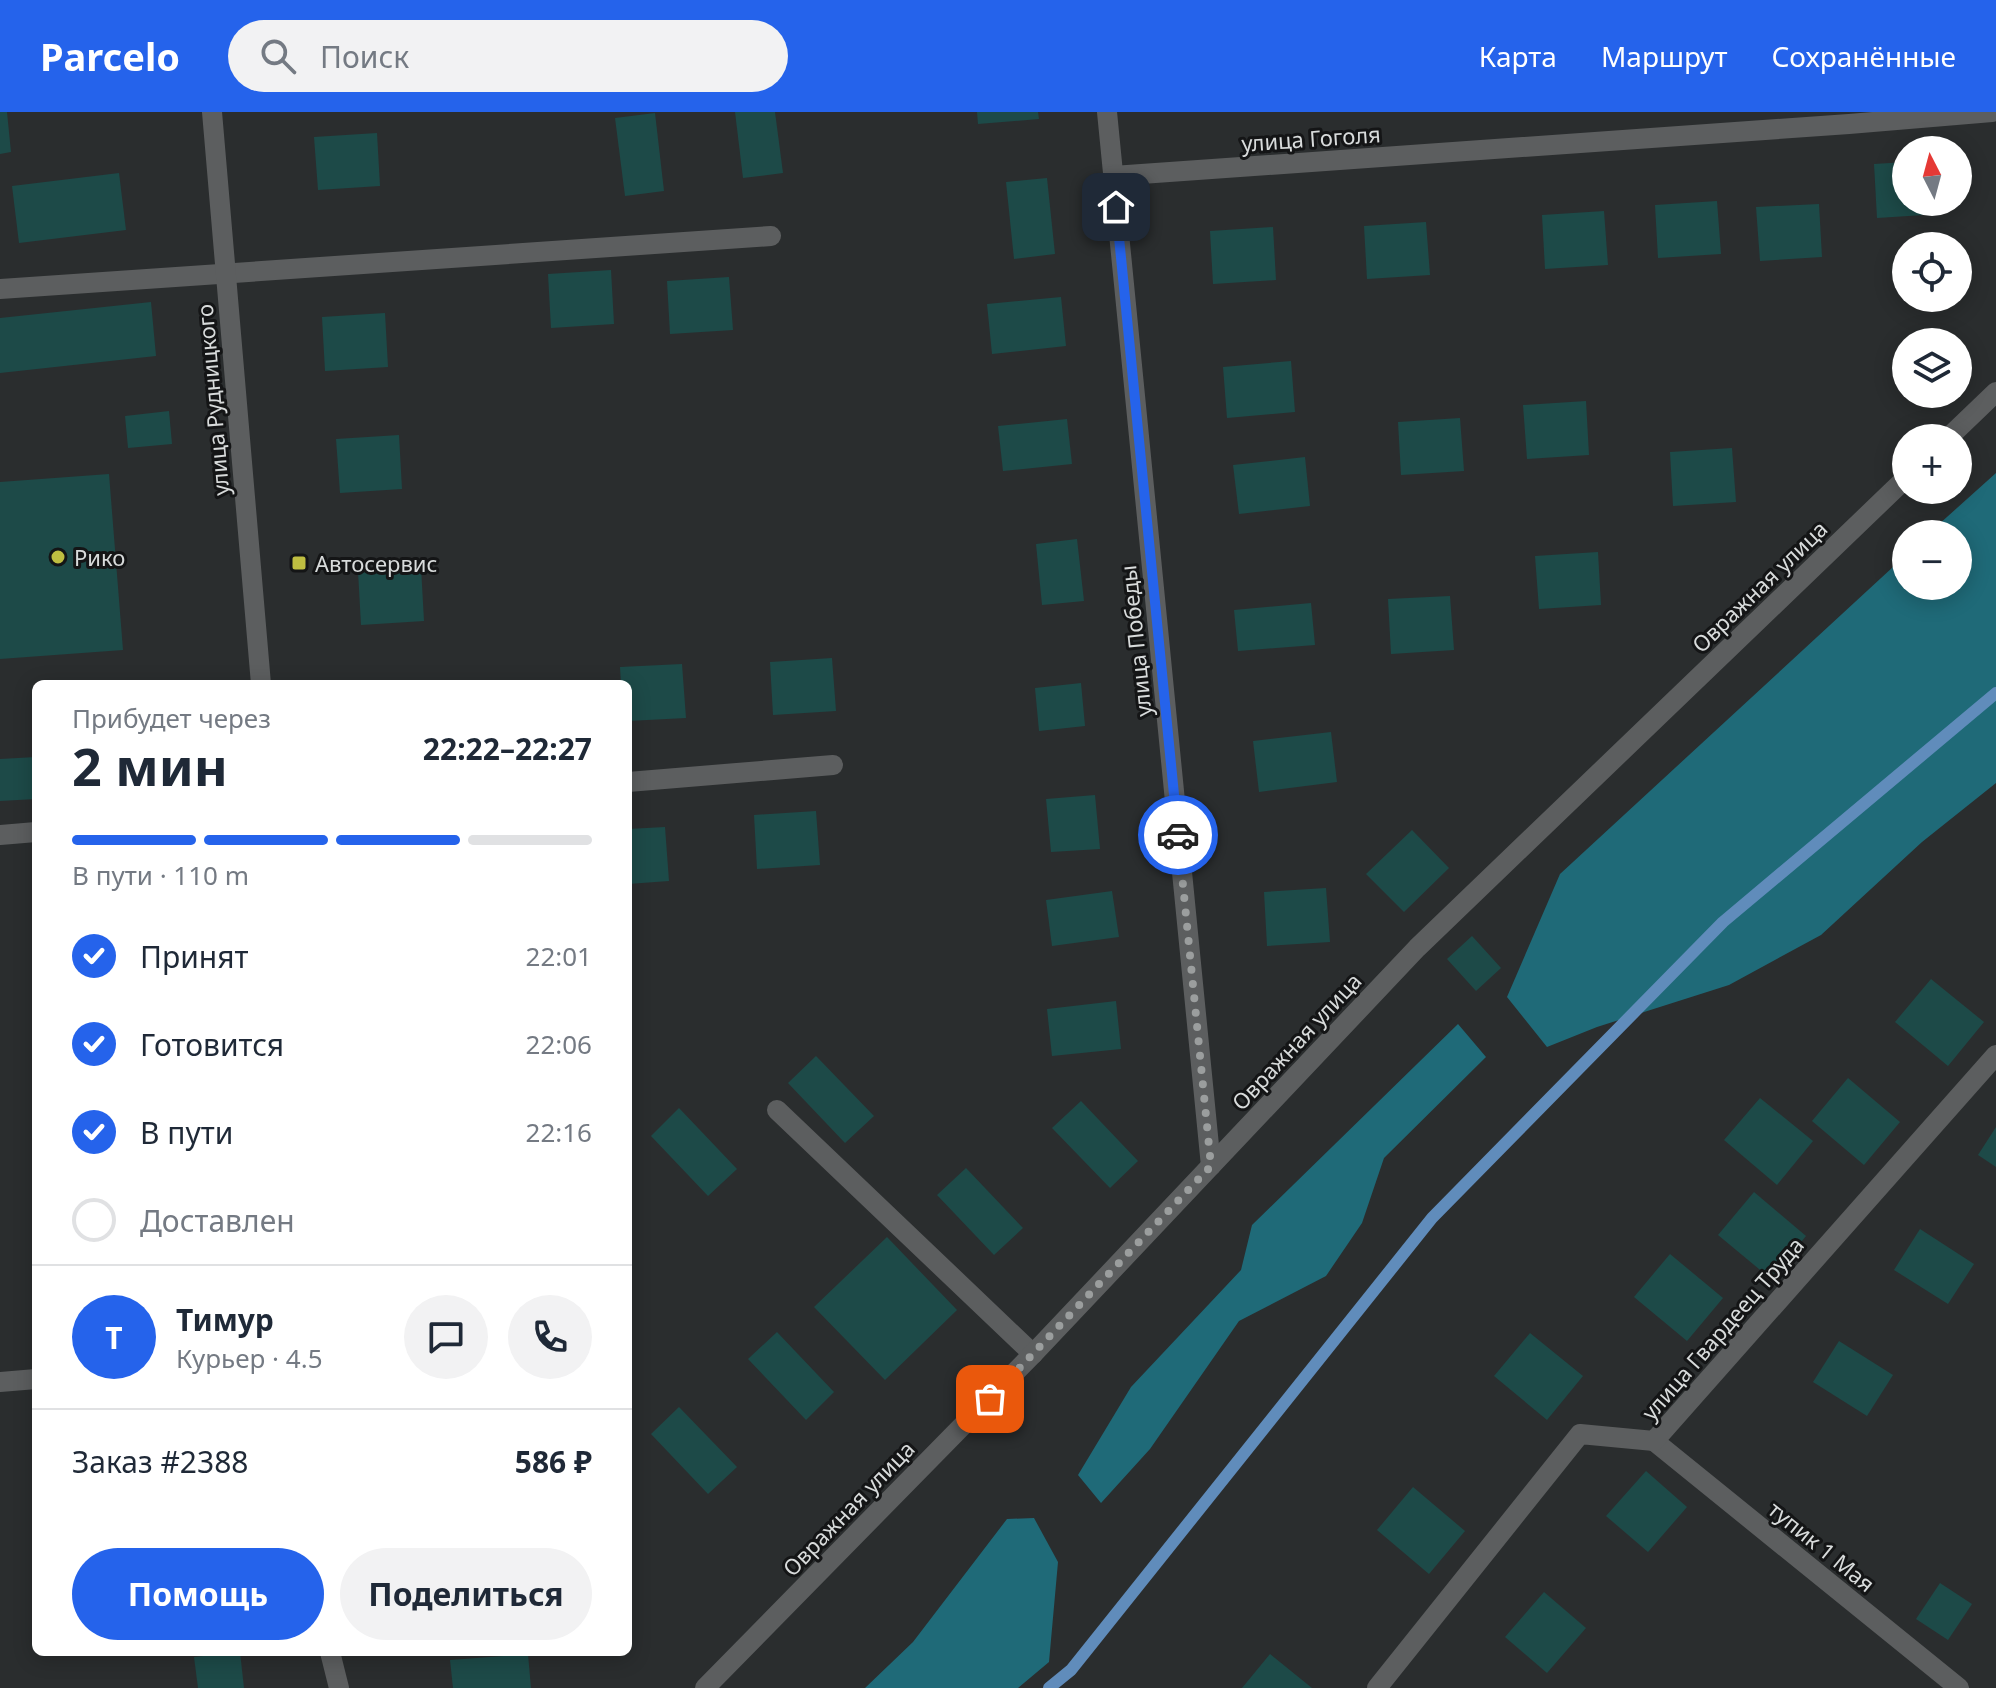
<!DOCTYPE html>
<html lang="ru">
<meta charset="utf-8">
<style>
:root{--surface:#fff;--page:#f2f2f3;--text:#1f2937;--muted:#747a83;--line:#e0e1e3;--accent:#2563eb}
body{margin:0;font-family:"Noto Sans",sans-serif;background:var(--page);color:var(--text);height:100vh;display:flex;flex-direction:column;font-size:30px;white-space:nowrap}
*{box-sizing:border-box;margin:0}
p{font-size:26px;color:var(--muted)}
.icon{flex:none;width:44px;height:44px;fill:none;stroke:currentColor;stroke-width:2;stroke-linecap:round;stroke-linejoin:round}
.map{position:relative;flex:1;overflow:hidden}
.side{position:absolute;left:32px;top:568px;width:600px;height:976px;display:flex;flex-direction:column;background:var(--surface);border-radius:12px;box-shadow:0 4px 20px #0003}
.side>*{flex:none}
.needle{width:52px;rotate:354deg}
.controls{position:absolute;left:1892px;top:24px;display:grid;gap:16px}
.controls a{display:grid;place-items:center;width:80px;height:80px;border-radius:50%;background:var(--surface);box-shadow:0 4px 20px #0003;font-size:40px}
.pin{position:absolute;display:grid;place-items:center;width:68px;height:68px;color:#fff;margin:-34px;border-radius:16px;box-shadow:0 4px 12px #0006}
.courier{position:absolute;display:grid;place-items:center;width:80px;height:80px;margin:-40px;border:6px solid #2563eb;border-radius:50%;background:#fff;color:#222;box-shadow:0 2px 10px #0007}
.headline em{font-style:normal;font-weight:700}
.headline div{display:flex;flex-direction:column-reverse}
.headline{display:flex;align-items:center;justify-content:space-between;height:136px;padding:0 40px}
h1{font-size:52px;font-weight:700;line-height:60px}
.bar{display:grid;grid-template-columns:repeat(4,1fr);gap:12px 8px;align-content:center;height:96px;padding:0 40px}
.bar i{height:10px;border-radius:6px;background:var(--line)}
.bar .on{background:var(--accent)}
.bar p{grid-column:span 4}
.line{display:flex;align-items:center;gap:20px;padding:0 40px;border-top:2px solid var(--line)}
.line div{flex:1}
.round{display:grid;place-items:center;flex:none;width:84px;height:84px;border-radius:42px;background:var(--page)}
ol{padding:0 40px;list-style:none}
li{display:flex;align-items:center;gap:24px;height:88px}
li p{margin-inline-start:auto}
li .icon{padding:8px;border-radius:50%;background:var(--accent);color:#fff;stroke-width:4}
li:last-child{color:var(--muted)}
li i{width:44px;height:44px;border:4px solid var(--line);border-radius:50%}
.action{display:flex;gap:16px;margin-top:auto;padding:16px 40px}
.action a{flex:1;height:92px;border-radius:48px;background:var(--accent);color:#fff;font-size:32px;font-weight:700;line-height:92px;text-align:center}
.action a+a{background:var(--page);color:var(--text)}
header{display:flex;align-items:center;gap:48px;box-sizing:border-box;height:112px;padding:0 40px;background:var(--accent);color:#fff}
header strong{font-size:38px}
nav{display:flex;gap:44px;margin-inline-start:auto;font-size:28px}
.search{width:560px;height:72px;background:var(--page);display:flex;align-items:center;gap:20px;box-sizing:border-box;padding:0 28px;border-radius:44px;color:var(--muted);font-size:30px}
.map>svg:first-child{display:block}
.forest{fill:#1f6a78}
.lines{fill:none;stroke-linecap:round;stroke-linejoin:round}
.stream{stroke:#608cbb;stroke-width:12}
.building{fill:#1d4a48}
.service{stroke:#5c5e5f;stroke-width:20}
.minor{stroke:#5c5e5f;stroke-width:20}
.done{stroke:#9b9e9e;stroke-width:8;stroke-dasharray:0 14.4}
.route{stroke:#2563eb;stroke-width:10}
.poi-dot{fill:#bfbe41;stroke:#141516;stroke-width:3}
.labels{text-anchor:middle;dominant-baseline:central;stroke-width:6;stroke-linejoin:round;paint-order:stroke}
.street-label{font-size:22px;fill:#d8dbdb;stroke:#141516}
.poi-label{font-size:22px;fill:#d8dbdb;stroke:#141516;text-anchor:start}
</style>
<header>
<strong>Parcelo</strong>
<div class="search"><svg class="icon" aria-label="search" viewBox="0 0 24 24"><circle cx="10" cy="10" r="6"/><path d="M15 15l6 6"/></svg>Поиск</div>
<nav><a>Карта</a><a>Маршрут</a><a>Сохранённые</a></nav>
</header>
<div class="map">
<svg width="1996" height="1576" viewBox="0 0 1996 1576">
<rect width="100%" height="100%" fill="#2a2d2e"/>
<g class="forest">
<path d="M1996 361V671L1922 730 1821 823 1729 873 1597 915 1547 935 1507 885 1560 762 1906 443V474H1958V422H1928Z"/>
<path d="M1458 912 1486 945 1384 1046 1362 1111 1326 1164 1239 1209 1150 1337 1101 1391 1078 1363 1131 1275 1241 1158 1252 1113Z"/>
<path d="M1034 1406 1058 1450 1049 1550 1018 1576H865L913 1530 1007 1407Z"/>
</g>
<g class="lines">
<path class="stream" d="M1049 1576 1071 1558 1432 1106 1723 810 1996 581"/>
</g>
<g class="building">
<path d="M0 0H7L11 40 0 42Z"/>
<path d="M735 0H775L783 61 743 66Z"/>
<path d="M977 0H1038L1039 7 978 12Z"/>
<path d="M655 1 664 79 625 84 615 6Z"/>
<path d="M377 21 380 74 318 78 314 25Z"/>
<path d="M1906 50V90H1939L1940 102 1877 106 1874 52Z"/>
<path d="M119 61 126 118 19 131 12 74Z"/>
<path d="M1047 66 1055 142 1014 147 1006 70Z"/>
<path d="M1717 89 1721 142 1658 146 1655 93Z"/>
<path d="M1819 92 1822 145 1760 149 1756 95Z"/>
<path d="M1604 99 1608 153 1545 157 1542 103Z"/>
<path d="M1426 110 1430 163 1367 167 1364 114Z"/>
<path d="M1273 115 1276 168 1213 172 1210 119Z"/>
<path d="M611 158 614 212 551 216 548 162Z"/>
<path d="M729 165 733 218 670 222 667 169Z"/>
<path d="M1061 185 1066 234 992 242 987 192Z"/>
<path d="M151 190 156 244 0 261V206Z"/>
<path d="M385 201 388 255 325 259 322 205Z"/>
<path d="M1291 249 1295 300 1227 306 1223 255Z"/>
<path d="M1586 289 1589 343 1527 347 1523 293Z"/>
<path d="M169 299 172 332 128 336 125 304Z"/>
<path d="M1460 306 1464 359 1401 363 1398 310Z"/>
<path d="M1067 307 1072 352 1003 359 998 314Z"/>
<path d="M399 323 402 377 340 381 336 327Z"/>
<path d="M1732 336 1736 390 1673 394 1670 340Z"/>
<path d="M1305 345 1310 394 1239 402 1233 353Z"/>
<path d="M109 362 123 538 0 547V370Z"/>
<path d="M1077 427 1084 489 1042 493 1036 432Z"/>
<path d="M1598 440 1601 493 1539 497 1535 444Z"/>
<path d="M421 455 424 509 361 513 358 459Z"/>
<path d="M1450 484 1454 538 1391 542 1388 487Z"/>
<path d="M1311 491 1315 533 1238 539 1234 498Z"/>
<path d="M832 546 836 599 773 603 770 550Z"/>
<path d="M682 552 686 606 628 609V572H621L620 555Z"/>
<path d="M1081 571 1085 614 1039 619 1035 576Z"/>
<path d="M1331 620 1337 670 1259 680 1253 629Z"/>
<path d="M36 645V687L0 689V647Z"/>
<path d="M1095 683 1100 737 1051 740 1046 687Z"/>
<path d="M816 699 820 753 757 757 754 703Z"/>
<path d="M665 715 669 769 628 772V717Z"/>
<path d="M1412 718 1449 756 1404 800 1366 762Z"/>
<path d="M1326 776 1330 830 1267 834 1264 780Z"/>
<path d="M1112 779 1119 825 1052 834 1046 788Z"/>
<path d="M1472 824 1501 856 1476 879 1447 847Z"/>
<path d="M1931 867 1984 910 1948 954 1895 910Z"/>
<path d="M1116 889 1121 937 1052 944 1047 897Z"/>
<path d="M816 944 874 1004 845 1031 788 971Z"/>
<path d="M1848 966 1900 1010 1864 1053 1812 1009Z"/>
<path d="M1760 986 1813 1029 1777 1073 1724 1028Z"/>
<path d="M1081 989 1138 1049 1110 1076 1052 1016Z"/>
<path d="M679 996 737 1057 708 1084 651 1024Z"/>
<path d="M1996 1015V1055L1978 1043Z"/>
<path d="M966 1056 1023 1116 994 1143 937 1083Z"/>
<path d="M1754 1080 1806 1124 1771 1167 1718 1123Z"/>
<path d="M1920 1117 1974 1152 1948 1192 1894 1158Z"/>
<path d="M887 1125 957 1198 885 1268 814 1195Z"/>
<path d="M1670 1142 1723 1186 1687 1229 1634 1185Z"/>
<path d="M777 1220 834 1280 806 1308 748 1247Z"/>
<path d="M1530 1221 1583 1264 1547 1308 1494 1264Z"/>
<path d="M1839 1229 1893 1263 1867 1304 1813 1270Z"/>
<path d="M679 1295 737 1355 708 1382 651 1322Z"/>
<path d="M1646 1359 1687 1395 1648 1440 1606 1404Z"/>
<path d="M1413 1375 1465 1419 1429 1462 1377 1418Z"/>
<path d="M1940 1471 1972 1492 1948 1528 1916 1507Z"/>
<path d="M1544 1480 1586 1516 1547 1561 1505 1525Z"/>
<path d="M240 1540 244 1576H198L194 1545Z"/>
<path d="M528 1542 531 1576H453L450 1548Z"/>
<path d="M1270 1542 1312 1576H1242Z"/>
</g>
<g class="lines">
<g class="service">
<path d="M0 177 771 124"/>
<path d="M628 670 833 653"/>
<path d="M0 723 36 720"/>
<path d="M777 998 1033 1242"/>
</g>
<g class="minor">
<path d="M212 0 261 572"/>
<path d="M1107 0 1211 1054"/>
<path d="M1113 64 1849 12 1992 0"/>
<path d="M1948 326 1996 280"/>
<path d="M0 1270 36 1267"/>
<path d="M1654 1329 1959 1576"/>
<path d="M330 1540 339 1576"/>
<path d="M705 1576 1033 1242 1417 836 1906 366"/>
<path d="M1377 1576 1580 1322 1654 1329 1996 943"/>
</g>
</g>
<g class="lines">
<path class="done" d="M990 1287 1211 1054 1178 723"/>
<path class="route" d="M1116 95 1178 723"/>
</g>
<g class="poi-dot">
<circle cx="58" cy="445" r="8"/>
<rect x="291" y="443" width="16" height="16" rx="4"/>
</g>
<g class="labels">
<g class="street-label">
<text transform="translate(1311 26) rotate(-4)">улица Гоголя</text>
<text transform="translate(212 288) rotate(-95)">улица Рудницкого</text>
<text transform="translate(1759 474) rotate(-44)">Овражная улица</text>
<text transform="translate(1135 529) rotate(-96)">улица Победы</text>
<text transform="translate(1296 929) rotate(-47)">Овражная улица</text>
<text transform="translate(1722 1216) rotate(-49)">улица Гвардеец Труда</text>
<text transform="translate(848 1396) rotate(-46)">Овражная улица</text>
<text transform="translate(1822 1434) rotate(39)">тупик 1 Мая</text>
</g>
<g class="poi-label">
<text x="74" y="445">Рико</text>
<text x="315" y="451">Автосервис</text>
</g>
</g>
</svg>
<div class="controls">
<a><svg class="needle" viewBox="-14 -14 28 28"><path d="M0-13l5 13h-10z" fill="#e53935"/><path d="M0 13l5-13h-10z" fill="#747a83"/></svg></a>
<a><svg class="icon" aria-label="locate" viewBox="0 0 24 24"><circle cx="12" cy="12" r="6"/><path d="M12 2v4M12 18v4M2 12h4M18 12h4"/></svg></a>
<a><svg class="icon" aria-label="layers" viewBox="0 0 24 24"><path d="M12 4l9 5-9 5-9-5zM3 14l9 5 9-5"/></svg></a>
<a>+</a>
<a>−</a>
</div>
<div class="pin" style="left:990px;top:1287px;background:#ea580c"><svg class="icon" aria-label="bag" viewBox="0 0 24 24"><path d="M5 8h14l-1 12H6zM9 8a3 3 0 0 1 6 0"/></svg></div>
<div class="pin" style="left:1116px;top:95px;background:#1f2937"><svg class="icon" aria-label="home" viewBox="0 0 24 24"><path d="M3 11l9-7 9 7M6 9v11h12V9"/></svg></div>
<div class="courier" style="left:1178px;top:723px"><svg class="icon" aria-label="car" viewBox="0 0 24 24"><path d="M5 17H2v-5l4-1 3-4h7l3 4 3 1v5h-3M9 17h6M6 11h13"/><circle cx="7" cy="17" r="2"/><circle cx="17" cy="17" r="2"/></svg></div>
<section class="side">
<div class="headline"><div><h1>2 мин</h1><p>Прибудет через</p></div><em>22:22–22:27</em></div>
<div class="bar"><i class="on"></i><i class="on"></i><i class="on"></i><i></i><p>В пути · 110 m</p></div>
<ol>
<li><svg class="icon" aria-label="check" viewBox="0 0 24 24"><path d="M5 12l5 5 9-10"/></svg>Принят<p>22:01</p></li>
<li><svg class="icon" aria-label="check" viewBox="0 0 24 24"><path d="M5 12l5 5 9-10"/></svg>Готовится<p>22:06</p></li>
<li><svg class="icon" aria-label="check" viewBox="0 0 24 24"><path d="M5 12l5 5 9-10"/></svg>В пути<p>22:16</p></li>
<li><i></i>Доставлен</li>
</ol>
<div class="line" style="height:144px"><b class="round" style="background:var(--accent);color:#fff">Т</b><div><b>Тимур</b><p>Курьер · 4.5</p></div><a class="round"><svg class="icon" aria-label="chat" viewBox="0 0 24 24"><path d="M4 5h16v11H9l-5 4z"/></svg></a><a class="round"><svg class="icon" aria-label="phone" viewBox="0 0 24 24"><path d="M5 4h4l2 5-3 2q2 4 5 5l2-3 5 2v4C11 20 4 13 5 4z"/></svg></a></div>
<div class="line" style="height:104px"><div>Заказ #2388</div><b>586 ₽</b></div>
<div class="action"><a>Помощь</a><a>Поделиться</a></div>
</section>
</div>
